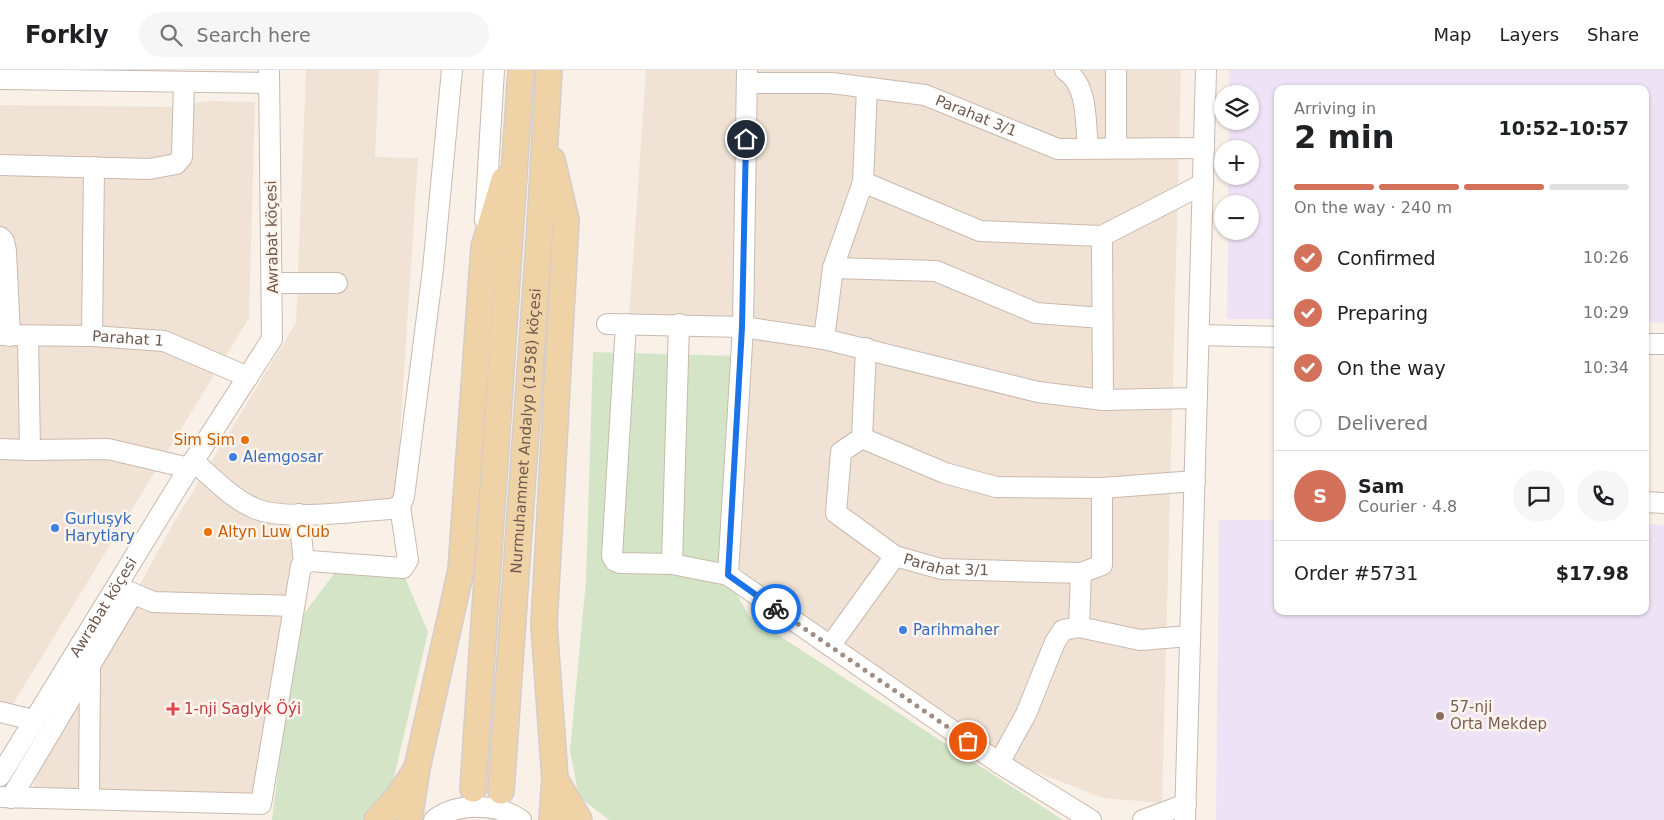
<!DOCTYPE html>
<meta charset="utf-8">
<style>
:root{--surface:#fff;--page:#f6f6f6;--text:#202124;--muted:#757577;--line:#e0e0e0;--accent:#d4715b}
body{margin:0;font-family:"DejaVu Sans",sans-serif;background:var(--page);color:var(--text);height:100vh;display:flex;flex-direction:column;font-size:19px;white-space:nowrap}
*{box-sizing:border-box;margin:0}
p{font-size:16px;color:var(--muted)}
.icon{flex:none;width:28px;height:28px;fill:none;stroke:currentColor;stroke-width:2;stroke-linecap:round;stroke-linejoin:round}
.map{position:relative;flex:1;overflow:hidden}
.side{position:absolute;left:1274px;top:15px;width:375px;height:530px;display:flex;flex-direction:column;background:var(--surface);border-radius:10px;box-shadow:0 1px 4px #0004}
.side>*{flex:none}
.buttons{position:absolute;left:1214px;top:15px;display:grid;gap:10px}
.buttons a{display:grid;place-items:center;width:45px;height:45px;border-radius:50%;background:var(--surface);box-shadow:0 1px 4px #0004;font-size:25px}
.pin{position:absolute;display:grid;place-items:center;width:42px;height:42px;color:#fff;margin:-21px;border:2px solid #fff;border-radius:50%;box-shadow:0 1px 5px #0007}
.courier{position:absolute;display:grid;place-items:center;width:50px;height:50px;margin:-25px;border:4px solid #1a73e8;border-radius:50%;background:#fff;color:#222;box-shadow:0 1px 6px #0007}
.headline em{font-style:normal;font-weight:600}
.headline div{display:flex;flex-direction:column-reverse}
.headline{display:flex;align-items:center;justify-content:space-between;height:85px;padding:0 20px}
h1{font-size:32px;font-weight:600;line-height:38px}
.bar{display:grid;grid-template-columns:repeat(4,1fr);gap:8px 5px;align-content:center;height:60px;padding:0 20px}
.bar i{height:6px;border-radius:4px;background:var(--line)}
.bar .active{background:var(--accent)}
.bar p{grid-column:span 4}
.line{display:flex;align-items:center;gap:12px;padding:0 20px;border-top:1px solid var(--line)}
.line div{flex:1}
.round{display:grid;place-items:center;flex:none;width:52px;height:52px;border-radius:26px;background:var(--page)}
ol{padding:0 20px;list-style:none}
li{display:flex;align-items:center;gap:15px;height:55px}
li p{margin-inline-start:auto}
li .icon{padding:5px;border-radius:50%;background:var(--accent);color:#fff;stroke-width:4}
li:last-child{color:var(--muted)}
li i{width:28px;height:28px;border:2px solid var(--line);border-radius:50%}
header{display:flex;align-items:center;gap:30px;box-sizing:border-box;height:70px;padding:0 25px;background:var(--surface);border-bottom:1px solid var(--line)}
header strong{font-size:24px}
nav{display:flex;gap:28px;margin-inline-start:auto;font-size:18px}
.search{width:350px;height:45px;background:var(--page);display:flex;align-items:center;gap:12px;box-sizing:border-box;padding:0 18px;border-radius:28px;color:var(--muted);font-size:19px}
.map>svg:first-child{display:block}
.residential{fill:#f0e3d6}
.education{fill:#eee3f6}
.green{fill:#d4e5c7}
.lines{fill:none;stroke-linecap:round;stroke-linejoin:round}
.minor-casing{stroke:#cab9ae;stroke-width:22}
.major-casing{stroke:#d4cdca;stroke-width:28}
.minor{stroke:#fff;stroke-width:20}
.major{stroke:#f0d2a7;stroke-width:25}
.done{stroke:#a08e84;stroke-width:5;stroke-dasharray:0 9}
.route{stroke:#1a73e8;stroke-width:6}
.food-dot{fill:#e8710a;stroke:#fdf5ec;stroke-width:2}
.shop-dot{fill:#3f7fe0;stroke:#fdf5ec;stroke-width:2}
.health-dot{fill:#e0444e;stroke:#fdf5ec;stroke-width:2}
.education-dot{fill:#8d6e63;stroke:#fdf5ec;stroke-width:2}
.labels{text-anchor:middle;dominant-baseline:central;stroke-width:5;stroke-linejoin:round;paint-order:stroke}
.street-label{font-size:15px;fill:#70594e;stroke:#fdf5ec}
.food-label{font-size:15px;fill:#c56008;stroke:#fdf5ec;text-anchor:end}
.shop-label{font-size:15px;fill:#366cbe;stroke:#fdf5ec;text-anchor:start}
.education-label{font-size:15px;fill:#785e54;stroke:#fdf5ec;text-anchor:start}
.health-label{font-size:15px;fill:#be3a42;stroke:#fdf5ec;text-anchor:start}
</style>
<header>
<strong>Forkly</strong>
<div class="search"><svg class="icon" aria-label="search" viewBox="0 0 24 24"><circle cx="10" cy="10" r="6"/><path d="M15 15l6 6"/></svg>Search here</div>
<nav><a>Map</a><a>Layers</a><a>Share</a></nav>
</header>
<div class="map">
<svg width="1664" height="750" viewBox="0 0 1664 750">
<rect width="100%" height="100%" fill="#f9f1e7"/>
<g class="residential">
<path d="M306 0H379L375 87 418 88 395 441 299 447 256 735 33 724 36 704 173 454 296 253Z"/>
<path d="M646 0H1181L1162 733 1103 728 1016 694 733 514 744 252 629 248Z"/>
<path d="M208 31 255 32 249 248 11 637 0 636V35L171 37Z"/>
</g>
<g class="education">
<path d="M1229 0H1664V253L1645 252V19H1278L1277 249H1227L1228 161H1250V134H1228V106H1250V79H1229V51H1250V24H1229Z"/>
<path d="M1219 450H1277L1278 541H1645V454L1664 455V750H1216Z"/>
</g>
<g class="green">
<path d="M593 282 738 286 731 514 749 546 1063 750H609L579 727 570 681 586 510Z"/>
<path d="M337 500 403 503 428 562 391 720 362 750H272L296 554Z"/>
</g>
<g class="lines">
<defs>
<g id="minor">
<path d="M747 0 743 257 728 505 999 693 1091 750"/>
<path d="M1065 0C1089 16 1085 52 1088 79"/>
<path d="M1116 0V78"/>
<path d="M0 9 269 13"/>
<path id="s1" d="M747 13H831L925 25 1058 79 1204 78"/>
<path d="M0 95 149 99 176 94 182 87 184 12"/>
<path d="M863 112 980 161 1102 166"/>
<path d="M485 150 494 0"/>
<path d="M0 167 4 171 6 181 10 266"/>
<path d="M833 198 936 201 1036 243 1102 248"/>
<path d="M273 213H337"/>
<path d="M607 254 743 257 824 269 1038 322 1103 330 1197 328"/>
<path d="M626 254 612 486 615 491 620 493 672 494"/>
<path d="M679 254 672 494 728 505"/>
<path id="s2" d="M0 265 92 266 164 271 248 307"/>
<path d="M1199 265 1278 267"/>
<path d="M92 266 94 97"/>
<path d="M28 267 30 380 108 379 189 398"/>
<path d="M824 269 833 198 863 112 867 18"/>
<path d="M1645 274H1664"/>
<path id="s3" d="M866 278 862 368 841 382 836 443 895 486 941 499 1081 503 1079 557 1140 570 1190 566"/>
<path d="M1103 330 1102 166 1203 114"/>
<path d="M862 368 945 403 996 417 1102 418 1195 411"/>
<path d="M0 379 30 380"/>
<path d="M193 391C212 407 231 428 254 438 285 452 356 441 391 439L400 436 404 427 433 199 452 0"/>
<path d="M1645 432 1664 433"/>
<path d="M299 444 304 493"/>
<path d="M1081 503 1102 495V418"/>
<path d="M123 519 153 532 294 536"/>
<path d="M830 576 895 486"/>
<path d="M0 642 33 650"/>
<path d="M999 693 1026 644 1055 572 1063 560 1079 557"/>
<path id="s4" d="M0 706 189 398 272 269 269 0"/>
<path d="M0 727 261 734 301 496 310 491 403 498 408 490 400 436"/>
<path d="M11 728 132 525"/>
<path d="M89 729 90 596"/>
<path d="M434 750C458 732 497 733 521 750"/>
<path d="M1143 750 1186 734"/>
<path d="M1185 750 1206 0"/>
</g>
<g id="major">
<path d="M552 90 566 150 544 555 555 709 552 750"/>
<path d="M555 709 579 750"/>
<path d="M473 719 521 0"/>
<path id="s5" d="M501 721 539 172 549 0"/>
<path d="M377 750 399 726 414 703"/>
<path d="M409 750 417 698 461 500 484 177 504 110"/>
</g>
</defs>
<use href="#minor" class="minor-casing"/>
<use href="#major" class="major-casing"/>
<use href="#minor" class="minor"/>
<use href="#major" class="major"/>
</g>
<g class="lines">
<path class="done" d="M776 539 968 671"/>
<path class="route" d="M746 69 742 257 728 505 776 539"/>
</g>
<g class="food-dot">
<circle cx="245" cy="370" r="5"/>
<circle cx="208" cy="462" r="5"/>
</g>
<g class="shop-dot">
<circle cx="233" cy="387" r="5"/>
<circle cx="55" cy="458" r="5"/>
<circle cx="903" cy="560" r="5"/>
</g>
<path class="health-dot" d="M170.5 631.5h5v5h5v5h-5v5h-5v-5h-5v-5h5z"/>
<circle class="education-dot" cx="1440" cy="646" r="5"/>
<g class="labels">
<g class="street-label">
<text stroke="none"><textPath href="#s1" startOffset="234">Parahat 3/1</textPath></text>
<text transform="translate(272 167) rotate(-91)">Awrabat köçesi</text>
<text stroke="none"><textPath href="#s2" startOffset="128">Parahat 1</textPath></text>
<text stroke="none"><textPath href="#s5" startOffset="361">Nurmuhammet Andalyp (1958) köçesi</textPath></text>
<text stroke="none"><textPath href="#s3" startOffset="302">Parahat 3/1</textPath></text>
<text stroke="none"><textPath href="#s4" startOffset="198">Awrabat köçesi</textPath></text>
</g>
<g class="food-label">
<text x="235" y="370">Sim Sim</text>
<text x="218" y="462" text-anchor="start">Altyn Luw Club</text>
</g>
<g class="shop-label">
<text x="243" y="387">Alemgosar</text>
<text x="65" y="449">Gurluşyk<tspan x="65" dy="17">Harytlary</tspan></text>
<text x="913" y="560">Parihmaher</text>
</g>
<g class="education-label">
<text x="1450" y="637">57-nji<tspan x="1450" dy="17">Orta Mekdep</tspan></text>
</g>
<g class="health-label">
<text x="184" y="639">1-nji Saglyk Öýi</text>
</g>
</g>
</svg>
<div class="buttons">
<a><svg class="icon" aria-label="layers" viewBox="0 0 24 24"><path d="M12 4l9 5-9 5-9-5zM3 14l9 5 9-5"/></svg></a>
<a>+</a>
<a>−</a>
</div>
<div class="pin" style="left:968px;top:671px;background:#ea580c"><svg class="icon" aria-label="bag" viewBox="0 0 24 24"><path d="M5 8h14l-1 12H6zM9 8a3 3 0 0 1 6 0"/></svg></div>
<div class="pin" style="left:746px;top:69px;background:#1f2937"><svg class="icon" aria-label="home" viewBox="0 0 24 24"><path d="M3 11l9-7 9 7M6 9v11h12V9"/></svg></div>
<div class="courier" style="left:776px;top:539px"><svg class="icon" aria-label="bike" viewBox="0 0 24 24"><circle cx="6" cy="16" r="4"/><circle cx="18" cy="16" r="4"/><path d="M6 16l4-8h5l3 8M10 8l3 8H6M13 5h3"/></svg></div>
<section class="side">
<div class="headline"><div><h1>2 min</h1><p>Arriving in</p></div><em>10:52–10:57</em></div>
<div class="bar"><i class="active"></i><i class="active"></i><i class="active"></i><i></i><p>On the way · 240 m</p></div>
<ol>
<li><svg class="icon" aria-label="check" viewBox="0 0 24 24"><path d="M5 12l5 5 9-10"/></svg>Confirmed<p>10:26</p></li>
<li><svg class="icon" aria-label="check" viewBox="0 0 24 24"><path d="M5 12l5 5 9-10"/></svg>Preparing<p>10:29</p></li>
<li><svg class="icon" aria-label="check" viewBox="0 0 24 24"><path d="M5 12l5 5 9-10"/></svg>On the way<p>10:34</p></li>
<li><i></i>Delivered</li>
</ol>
<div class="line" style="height:90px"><b class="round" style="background:var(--accent);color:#fff">S</b><div><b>Sam</b><p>Courier · 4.8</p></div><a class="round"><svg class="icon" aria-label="chat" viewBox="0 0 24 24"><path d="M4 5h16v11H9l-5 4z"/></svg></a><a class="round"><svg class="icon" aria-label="phone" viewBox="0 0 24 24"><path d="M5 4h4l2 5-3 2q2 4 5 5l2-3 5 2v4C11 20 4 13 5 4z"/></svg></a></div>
<div class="line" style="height:65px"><div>Order #5731</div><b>$17.98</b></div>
</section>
</div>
